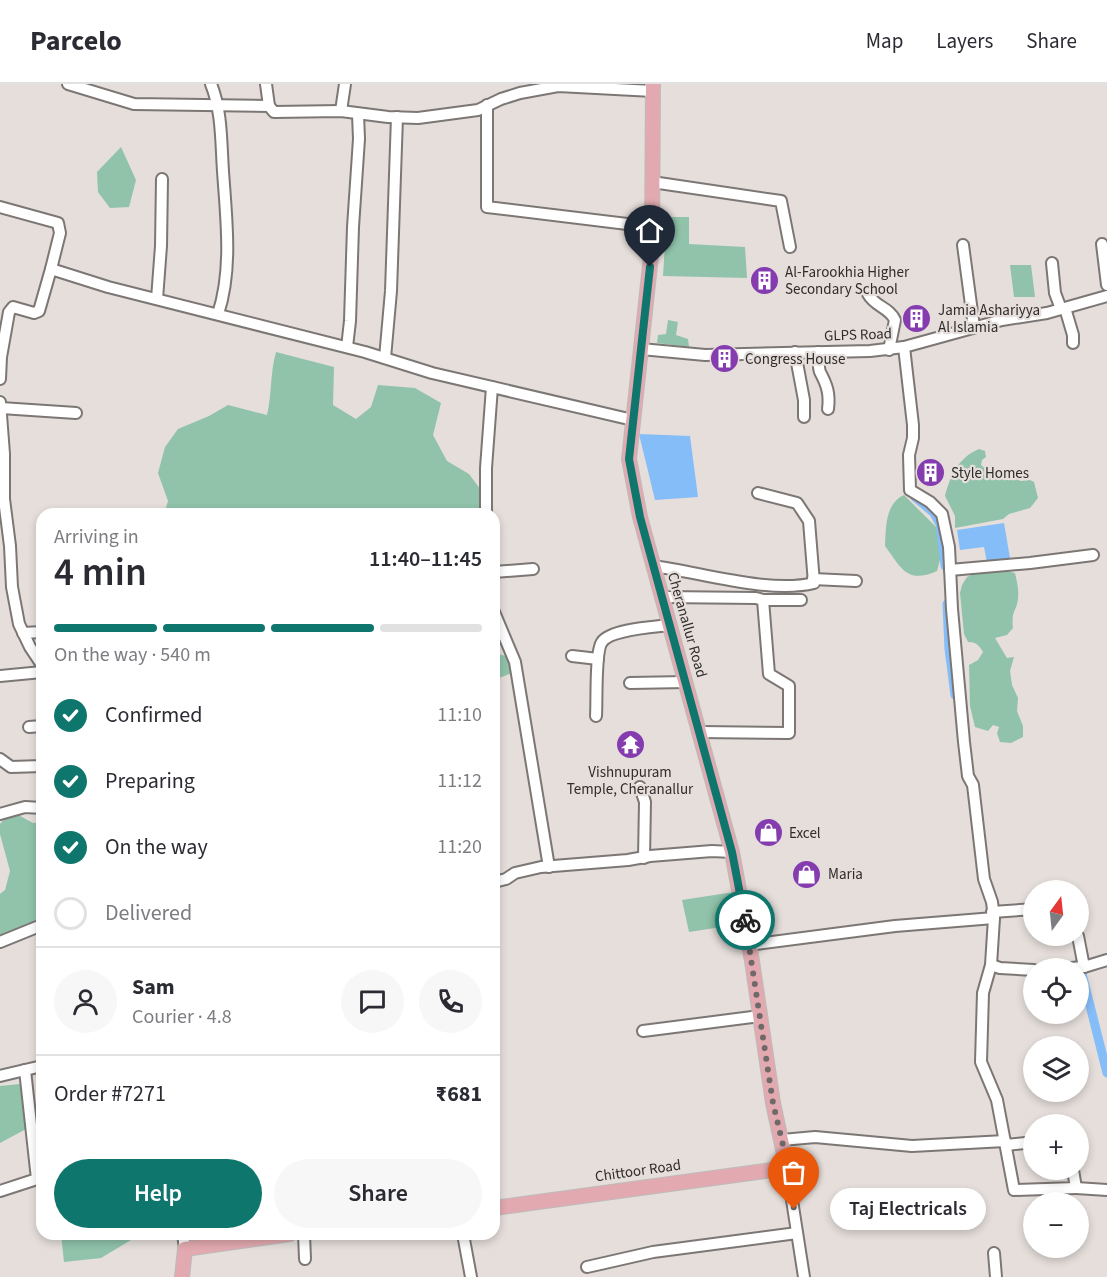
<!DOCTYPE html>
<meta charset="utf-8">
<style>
:root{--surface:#fff;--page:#f7f7f7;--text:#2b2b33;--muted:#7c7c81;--line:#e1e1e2;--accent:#0f766e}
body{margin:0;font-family:"Source Sans 3",sans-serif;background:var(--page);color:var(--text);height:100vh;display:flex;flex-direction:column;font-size:22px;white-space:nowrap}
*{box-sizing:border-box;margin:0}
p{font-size:20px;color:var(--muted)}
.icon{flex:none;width:33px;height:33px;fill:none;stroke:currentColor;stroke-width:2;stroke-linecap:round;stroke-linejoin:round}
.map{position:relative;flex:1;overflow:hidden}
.details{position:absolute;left:36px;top:424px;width:464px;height:732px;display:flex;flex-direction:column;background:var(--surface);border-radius:18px;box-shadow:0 3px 9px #0003}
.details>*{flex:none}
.needle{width:39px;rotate:15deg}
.buttons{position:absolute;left:1023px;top:796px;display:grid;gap:12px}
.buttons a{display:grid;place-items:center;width:66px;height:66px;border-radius:50%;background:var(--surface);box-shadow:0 3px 9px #0003;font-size:30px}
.pin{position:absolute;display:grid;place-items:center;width:51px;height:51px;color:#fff;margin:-62px -26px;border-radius:50% 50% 50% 0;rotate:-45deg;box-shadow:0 0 6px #0007}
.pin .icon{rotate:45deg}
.courier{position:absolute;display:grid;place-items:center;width:60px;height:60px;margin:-30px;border:4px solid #0f766e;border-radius:50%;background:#fff;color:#222;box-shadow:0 2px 8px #0007}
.bubble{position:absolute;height:42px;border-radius:21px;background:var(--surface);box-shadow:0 3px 9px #0003;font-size:20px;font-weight:600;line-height:42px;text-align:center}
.overview em{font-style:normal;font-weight:600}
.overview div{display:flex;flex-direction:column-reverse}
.overview{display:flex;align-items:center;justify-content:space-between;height:102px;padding:0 18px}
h1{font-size:39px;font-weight:600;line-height:45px}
.bar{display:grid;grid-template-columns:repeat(4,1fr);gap:9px 6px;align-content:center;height:72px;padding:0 18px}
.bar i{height:8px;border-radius:4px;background:var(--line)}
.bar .on{background:var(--accent)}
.bar p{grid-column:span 4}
.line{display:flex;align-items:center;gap:15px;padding:0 18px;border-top:2px solid var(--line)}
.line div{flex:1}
.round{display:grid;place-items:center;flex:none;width:63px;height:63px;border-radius:32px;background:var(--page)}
ol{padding:0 18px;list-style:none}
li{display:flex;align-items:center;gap:18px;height:66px}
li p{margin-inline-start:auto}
li .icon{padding:6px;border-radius:50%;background:var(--accent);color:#fff;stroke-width:4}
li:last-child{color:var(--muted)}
li i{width:33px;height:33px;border:3px solid var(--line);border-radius:50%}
.action{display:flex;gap:12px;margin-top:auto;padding:12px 18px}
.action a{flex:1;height:69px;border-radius:36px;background:var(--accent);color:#fff;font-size:24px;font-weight:600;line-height:69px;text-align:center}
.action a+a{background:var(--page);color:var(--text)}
header{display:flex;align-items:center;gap:36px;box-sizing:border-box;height:84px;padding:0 30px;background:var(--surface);border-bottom:2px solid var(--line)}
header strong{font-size:28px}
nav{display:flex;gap:33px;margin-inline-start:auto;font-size:21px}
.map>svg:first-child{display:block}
.green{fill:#90c3aa}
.water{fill:#85bdf9}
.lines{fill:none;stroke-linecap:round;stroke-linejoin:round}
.canal{stroke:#85bdf9;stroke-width:9}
.minor-casing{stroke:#7c7774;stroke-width:14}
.major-casing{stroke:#bcbbbb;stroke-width:16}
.minor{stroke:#fff;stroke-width:10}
.major{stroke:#e2aab0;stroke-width:14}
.done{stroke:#6f6a69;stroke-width:6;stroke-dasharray:0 10.8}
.route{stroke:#0f766e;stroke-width:8}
.labels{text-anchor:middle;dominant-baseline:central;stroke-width:4.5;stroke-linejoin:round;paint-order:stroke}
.poi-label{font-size:15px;fill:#2f2c2b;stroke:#e5dedb;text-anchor:start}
.street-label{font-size:15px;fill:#2f2c2b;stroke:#e5dedb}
</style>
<header>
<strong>Parcelo</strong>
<nav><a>Map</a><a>Layers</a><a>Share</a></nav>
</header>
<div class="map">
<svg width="1107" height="1193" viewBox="0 0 1107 1193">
<rect width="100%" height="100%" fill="#e5dedb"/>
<g class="green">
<path d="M121 63 136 96 129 123 110 124 98 108 97 88Z"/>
<path d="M662 133H689V160L745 163 747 194 663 192 665 161Z"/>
<path d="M1010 181H1031L1035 213H1014Z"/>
<path d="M668 236 678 238 676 251 688 255 689 263 657 259 658 251 666 250Z"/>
<path d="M276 268 334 283 333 321 356 335 371 323 378 301 415 304 441 319 433 351 447 377 469 390 486 413 477 430H164L168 417 158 389 165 363 178 345 209 332 228 321 267 331C272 310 270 289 276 268Z"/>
<path d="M979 365 985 367 986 373 982 376 981 381 991 390 996 392 1006 390 1021 397 1030 396 1034 398 1038 414 1030 424 1009 430 1003 435 955 444V432L945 412C950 392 959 373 979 365Z"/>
<path d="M904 411 936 443 942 468 937 487C907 500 902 485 885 462 886 443 885 420 904 411Z"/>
<path d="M1003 486 1015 489C1017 498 1019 505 1018 515 1016 529 1011 526 1013 544L1007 551 995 554 1007 574 1014 573 1010 587 1012 601 1018 614 1017 627 1023 642V653L1011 659 1000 658 997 649 999 643 993 641 988 647 975 643 970 622 969 581 978 576 983 568C979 561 976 558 968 558L964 550 960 509 962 501 967 493 980 487Z"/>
<path d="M494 569 506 572 512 589 494 596Z"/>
<path d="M11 727 33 739 42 738V841L0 858V810L5 806 10 787 0 750V740Z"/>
<path d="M734 808 741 840 689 848 682 816Z"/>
<path d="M20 1000 27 1006 28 1044 0 1059V1002Z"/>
<path d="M61 1151 156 1150 157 1151 131 1156 101 1174 64 1178Z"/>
</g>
<g class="water">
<path d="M639 350 690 352 698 413 655 416Z"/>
<path d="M1004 439 1011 480 988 483 984 463 960 466 957 446Z"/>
</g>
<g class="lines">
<g class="canal">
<path d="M915 413 934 429 940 440 945 482"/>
<path d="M947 520 949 565 955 611"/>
<path d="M1079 878 1107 989"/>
</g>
<defs>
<g id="minor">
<path d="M68 0 134 20 269 22 274 28 341 27 388 33 418 34 478 26 501 15 520 9 558 2 653 7"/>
<path d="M211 0C222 27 221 58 223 87 226 133 233 185 218 230"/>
<path d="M266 0 269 22"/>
<path d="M487 21V123L652 143"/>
<path d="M341 27 345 0"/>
<path d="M652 98 781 117 790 163"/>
<path d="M0 123 58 139 60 149 51 185 108 203 365 268 432 289 633 336"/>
<path d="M1102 160 1107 201"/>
<path d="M963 161 974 243"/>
<path d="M1052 179 1055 209 1061 225"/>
<path d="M868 210C875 223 889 223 895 236L889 266"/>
<path d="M157 215 161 162 162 95"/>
<path d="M1065 224 1073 251V259"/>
<path d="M347 263 350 237 353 143 359 55 358 30"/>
<path d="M904 263 913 341V354L909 371 910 406 930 418 942 430 949 463 952 525 964 658 968 692 973 701 984 795 992 818 994 834 991 881 983 909 981 978 997 1016 1014 1106 1076 1104 1073 1086"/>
<path d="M641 265 705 271 870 267 904 263 1002 236 1047 229 1107 212"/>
<path d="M795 268 804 316V333"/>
<path d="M818 268C819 273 818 283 820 288 827 301 830 310 828 325"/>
<path d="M385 274 391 207 397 33"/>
<path d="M0 295 1 273 9 228 13 223 34 229 39 227 51 185"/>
<path d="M0 318 4 370V415L10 462 12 503 19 540 30 563 42 581"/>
<path d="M1 324 76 329"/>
<path d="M486 430V384L492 303"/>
<path d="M653 482C700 488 769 510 814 499L809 437 797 419 758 409"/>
<path d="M950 486 1030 479 1093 471"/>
<path d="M494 488 533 485"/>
<path d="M813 495 856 497"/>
<path d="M662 513 756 514 763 516 769 590 789 602V649L700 648"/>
<path d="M763 516H801"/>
<path d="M494 528 515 578 549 783"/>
<path d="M23 549 42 548"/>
<path d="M572 572 598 575"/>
<path d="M0 592 42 588"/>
<path d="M630 599 686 598"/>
<path d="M596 632C597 618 595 567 602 558 611 545 655 543 670 541"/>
<path d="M29 643 42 642"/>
<path d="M0 675 11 683 42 682"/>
<path d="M640 703 645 718 644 774"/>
<path d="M0 730 25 723 42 724"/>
<path d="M494 798 506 795 515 789 541 783 628 776 650 772 712 767 732 768"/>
<path d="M992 828 1034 825"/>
<path d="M1078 852 1084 883"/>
<path d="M0 858 42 841"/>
<path d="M749 861 895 842 994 834"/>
<path d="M991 881 1000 884 1034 886"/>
<path d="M1058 885 1084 883 1107 876"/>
<path d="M643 947 760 932"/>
<path d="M0 992 42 982"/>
<path d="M782 1056 815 1053 912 1062 1005 1057"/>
<path d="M1006 1061 1034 1058"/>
<path d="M787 1084 804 1193"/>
<path d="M1076 1104 1107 1106"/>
<path d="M0 1107 37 1095 25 986"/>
<path d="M183 1150 185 1165"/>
<path d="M304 1150 305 1175"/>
<path d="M463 1150 471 1193"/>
<path d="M994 1169 996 1193"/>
<path d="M587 1183 653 1168 797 1149"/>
</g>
<g id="major">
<path d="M494 1124 787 1084 773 1019 752 877 732 768 640 433 629 375 652 163 653 0"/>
<path d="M182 1193 185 1165 290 1150"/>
</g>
</defs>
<use href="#minor" class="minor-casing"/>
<use href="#major" class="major-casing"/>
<use href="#minor" class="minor"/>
<use href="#major" class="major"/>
</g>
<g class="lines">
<path class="done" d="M745 836 773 1019 786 1074 794 1125"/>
<path class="route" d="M650 183 629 375 640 433 732 768 745 836"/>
</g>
<defs>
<symbol id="building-disc" viewBox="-11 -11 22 22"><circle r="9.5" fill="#843cae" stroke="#e5dedb"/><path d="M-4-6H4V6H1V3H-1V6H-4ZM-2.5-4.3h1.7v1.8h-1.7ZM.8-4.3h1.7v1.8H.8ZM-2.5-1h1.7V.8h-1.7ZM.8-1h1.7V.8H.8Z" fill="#fff"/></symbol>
<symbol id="temple-disc" viewBox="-11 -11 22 22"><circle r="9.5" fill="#843cae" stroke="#e5dedb"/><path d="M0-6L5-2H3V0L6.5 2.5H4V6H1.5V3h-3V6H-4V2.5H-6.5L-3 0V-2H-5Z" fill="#fff"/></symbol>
<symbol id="shop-disc" viewBox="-11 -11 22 22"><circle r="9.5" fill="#843cae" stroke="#e5dedb"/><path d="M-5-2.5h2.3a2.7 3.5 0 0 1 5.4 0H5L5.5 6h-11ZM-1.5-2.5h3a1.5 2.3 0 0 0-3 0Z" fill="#fff"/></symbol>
</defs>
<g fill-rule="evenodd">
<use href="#building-disc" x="748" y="180" width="33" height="33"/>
<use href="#building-disc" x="900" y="218" width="33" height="33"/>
<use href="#building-disc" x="708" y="258" width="33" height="33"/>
<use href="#building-disc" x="914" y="372" width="33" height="33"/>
<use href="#temple-disc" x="614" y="644" width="33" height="33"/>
<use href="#shop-disc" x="752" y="732" width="33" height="33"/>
<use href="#shop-disc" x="790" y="774" width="33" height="33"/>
</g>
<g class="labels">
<g class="poi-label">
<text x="785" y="188">Al-Farookhia Higher<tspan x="785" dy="17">Secondary School</tspan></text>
<text x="938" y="226">Jamia Ashariyya<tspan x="938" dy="17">Al Islamia</tspan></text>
<text x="745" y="275">Congress House</text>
<text x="951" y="389">Style Homes</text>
<text x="630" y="688" text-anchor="middle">Vishnupuram<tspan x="630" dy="17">Temple, Cheranallur</tspan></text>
<text x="789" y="749">Excel</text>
<text x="828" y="790">Maria</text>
</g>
<g class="street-label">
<text transform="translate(858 251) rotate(-2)">GLPS Road</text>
<text transform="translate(687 541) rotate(74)">Cheranallur Road</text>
<text transform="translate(638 1087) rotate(-8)">Chittoor Road</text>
</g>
</g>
</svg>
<div class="buttons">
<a><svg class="needle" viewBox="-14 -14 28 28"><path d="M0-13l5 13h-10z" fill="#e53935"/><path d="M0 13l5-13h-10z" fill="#7c7c81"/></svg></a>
<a><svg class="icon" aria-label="locate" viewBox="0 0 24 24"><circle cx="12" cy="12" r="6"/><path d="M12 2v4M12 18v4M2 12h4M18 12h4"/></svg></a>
<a><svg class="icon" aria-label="layers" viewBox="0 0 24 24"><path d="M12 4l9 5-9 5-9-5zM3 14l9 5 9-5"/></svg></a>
<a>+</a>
<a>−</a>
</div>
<div class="pin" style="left:794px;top:1125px;background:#ea580c"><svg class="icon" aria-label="bag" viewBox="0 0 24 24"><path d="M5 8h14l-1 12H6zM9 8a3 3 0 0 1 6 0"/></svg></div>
<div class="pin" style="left:650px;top:183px;background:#1f2937"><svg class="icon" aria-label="home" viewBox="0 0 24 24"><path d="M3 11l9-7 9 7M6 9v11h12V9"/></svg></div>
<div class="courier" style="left:745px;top:836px"><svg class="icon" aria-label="bike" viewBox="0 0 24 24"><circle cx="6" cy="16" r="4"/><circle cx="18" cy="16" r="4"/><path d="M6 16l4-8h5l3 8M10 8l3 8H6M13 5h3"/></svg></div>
<div class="bubble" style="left:830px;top:1104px;width:156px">Taj Electricals</div>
<section class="details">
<div class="overview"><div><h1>4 min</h1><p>Arriving in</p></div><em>11:40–11:45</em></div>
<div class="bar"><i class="on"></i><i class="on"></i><i class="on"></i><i></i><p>On the way · 540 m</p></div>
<ol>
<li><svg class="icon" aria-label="check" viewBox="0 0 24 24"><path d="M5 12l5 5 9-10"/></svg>Confirmed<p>11:10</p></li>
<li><svg class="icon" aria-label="check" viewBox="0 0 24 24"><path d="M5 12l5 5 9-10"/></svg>Preparing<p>11:12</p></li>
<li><svg class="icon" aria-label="check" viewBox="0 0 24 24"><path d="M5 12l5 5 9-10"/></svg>On the way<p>11:20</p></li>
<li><i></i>Delivered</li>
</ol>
<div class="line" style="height:108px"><a class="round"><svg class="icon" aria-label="person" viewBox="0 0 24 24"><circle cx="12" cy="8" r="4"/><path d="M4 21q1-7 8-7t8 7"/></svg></a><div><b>Sam</b><p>Courier · 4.8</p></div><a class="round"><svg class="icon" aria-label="chat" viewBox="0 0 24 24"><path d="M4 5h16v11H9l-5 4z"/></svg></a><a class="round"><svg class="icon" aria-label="phone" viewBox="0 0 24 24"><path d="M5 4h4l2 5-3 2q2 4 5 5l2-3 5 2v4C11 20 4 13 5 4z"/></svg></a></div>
<div class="line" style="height:78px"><div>Order #7271</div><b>₹681</b></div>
<div class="action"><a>Help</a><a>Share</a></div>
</section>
</div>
